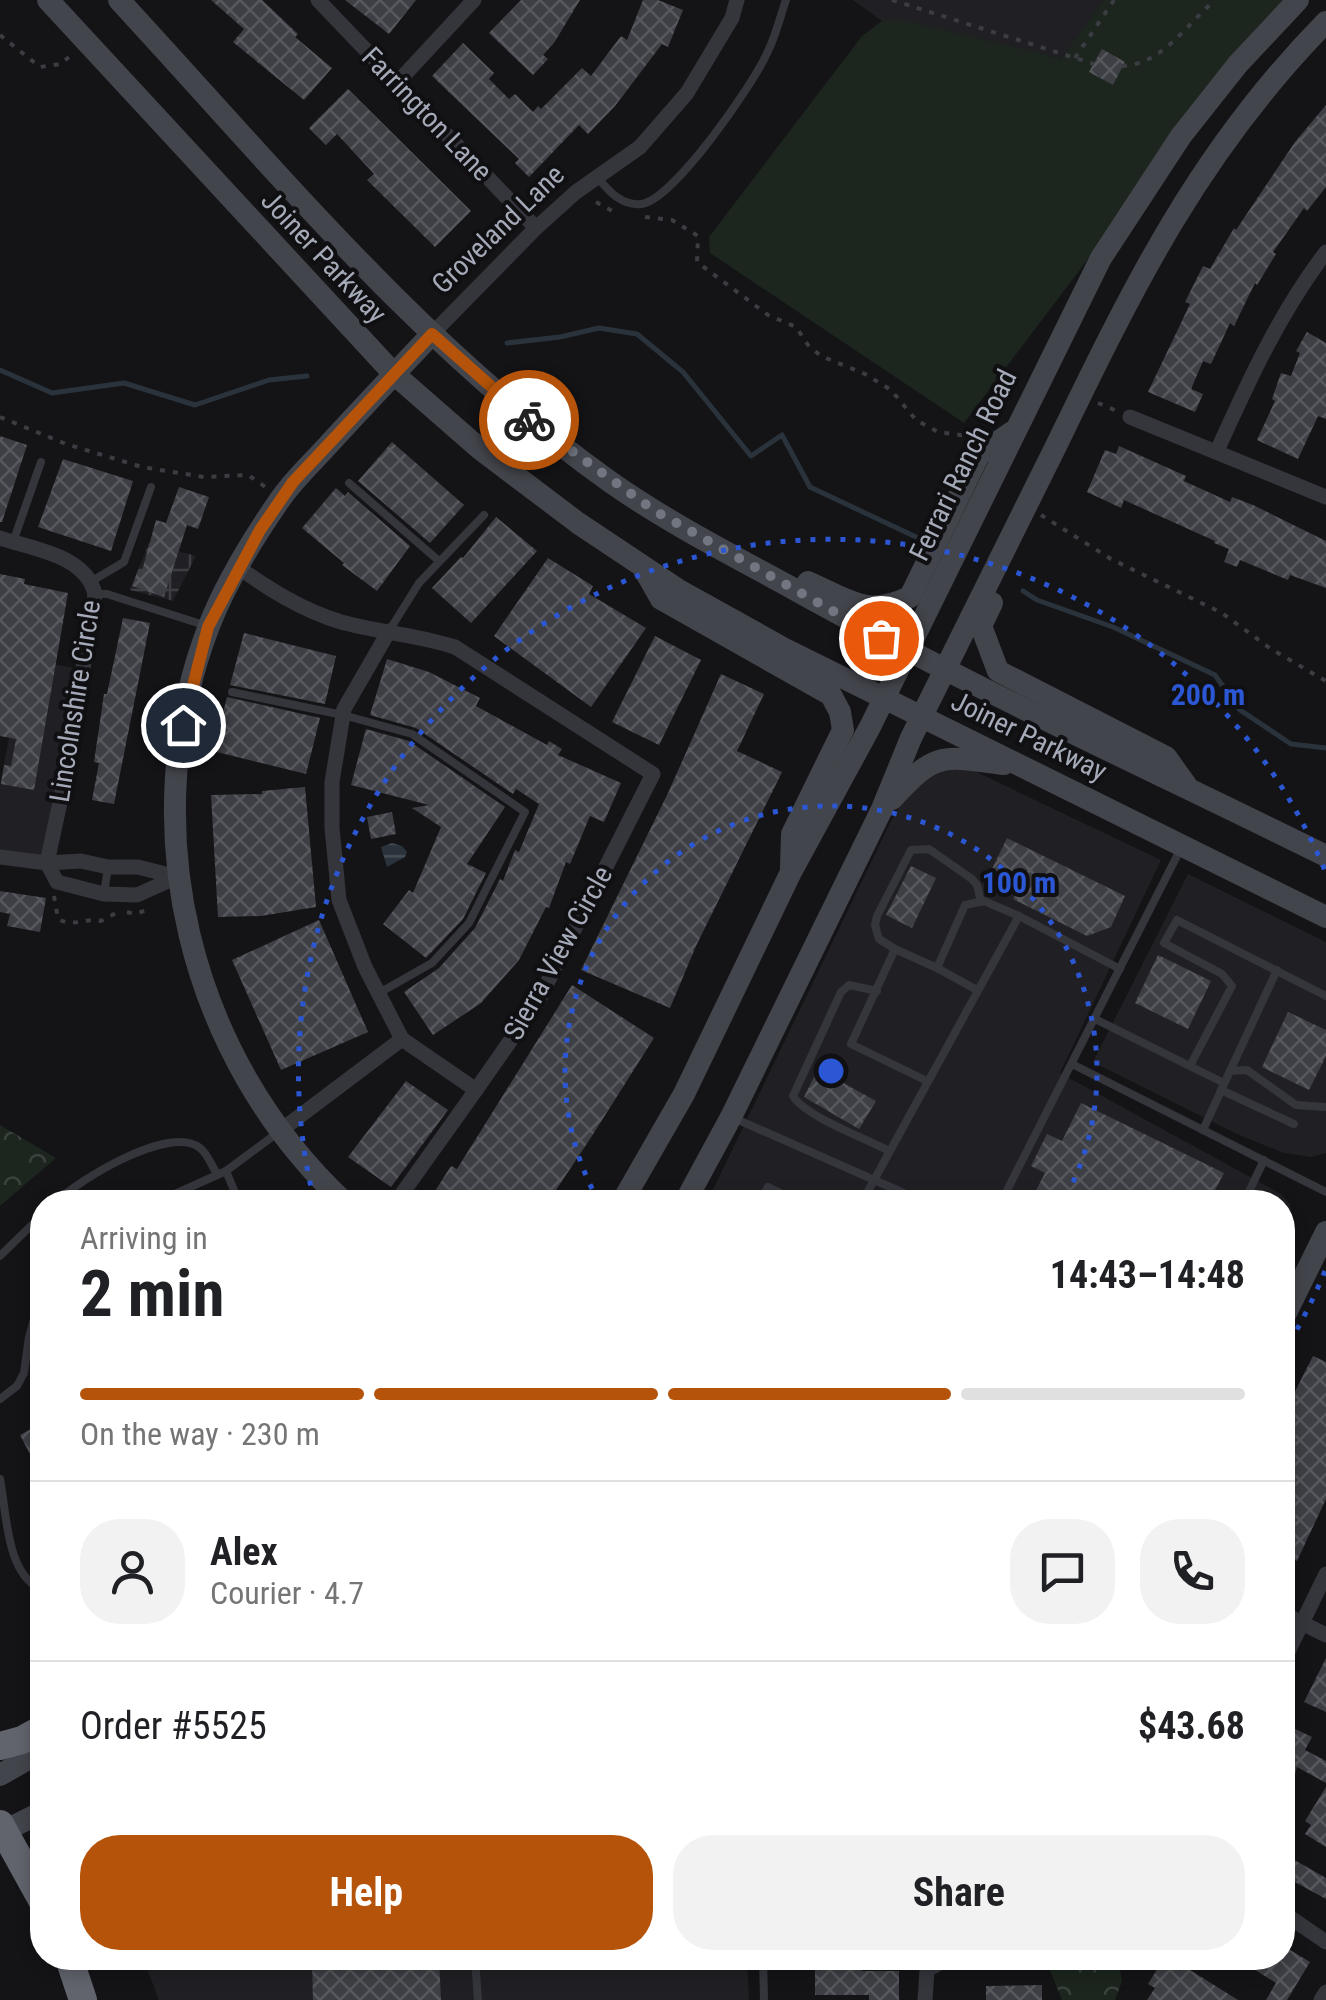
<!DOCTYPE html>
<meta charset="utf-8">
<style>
:root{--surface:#fff;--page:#f2f2f2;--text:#202124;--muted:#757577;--line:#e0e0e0;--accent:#b45309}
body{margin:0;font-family:"Roboto Condensed",sans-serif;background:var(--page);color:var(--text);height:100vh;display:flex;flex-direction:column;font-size:38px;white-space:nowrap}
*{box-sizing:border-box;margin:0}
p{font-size:32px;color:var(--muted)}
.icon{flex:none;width:55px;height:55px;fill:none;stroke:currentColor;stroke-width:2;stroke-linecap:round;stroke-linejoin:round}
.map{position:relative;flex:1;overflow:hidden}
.drawer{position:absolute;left:30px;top:1190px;width:1265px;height:780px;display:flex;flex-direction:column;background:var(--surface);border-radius:40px;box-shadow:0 5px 15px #0003}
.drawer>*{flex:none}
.pin{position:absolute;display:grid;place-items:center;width:85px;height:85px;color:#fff;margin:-42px;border:5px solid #fff;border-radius:50%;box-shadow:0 2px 10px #0007}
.courier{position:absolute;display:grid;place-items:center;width:100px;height:100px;margin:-50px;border:8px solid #b45309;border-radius:50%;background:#fff;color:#222;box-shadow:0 2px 12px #0007}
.head em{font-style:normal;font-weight:700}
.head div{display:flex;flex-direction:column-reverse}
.head{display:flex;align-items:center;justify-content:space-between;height:170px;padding:0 50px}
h1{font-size:65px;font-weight:700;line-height:75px}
.bar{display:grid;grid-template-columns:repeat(4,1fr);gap:15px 10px;align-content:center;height:120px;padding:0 50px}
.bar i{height:12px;border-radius:8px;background:var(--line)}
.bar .selected{background:var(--accent)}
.bar p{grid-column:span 4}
.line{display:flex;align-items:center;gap:25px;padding:0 50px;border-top:2px solid var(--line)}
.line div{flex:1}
.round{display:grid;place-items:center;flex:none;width:105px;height:105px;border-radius:40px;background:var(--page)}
.primary-button{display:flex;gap:20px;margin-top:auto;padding:20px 50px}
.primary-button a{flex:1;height:115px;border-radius:40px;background:var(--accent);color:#fff;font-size:40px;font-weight:700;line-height:115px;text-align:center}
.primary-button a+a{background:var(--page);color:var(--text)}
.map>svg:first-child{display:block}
.built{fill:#202024}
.industrial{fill:url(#industrial-grid)}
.park{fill:url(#park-crowns)}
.garden{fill:#1c251e}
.water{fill:url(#water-rules)}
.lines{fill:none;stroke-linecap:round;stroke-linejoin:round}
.stream{stroke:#2a333b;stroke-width:5}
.building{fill:url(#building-cross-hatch)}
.path{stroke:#3b3d43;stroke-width:4;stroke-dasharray:5 8;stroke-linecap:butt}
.lane{stroke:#35363c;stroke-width:8}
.street{stroke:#35363c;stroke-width:15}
.secondary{stroke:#43454c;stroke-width:22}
.highway{stroke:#61646d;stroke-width:28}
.done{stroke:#727680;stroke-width:10;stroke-dasharray:0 18}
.route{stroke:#b45309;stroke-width:12}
.ring{fill:none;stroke:#2b57d5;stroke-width:5;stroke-dasharray:5 10}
.labels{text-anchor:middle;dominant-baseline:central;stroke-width:8;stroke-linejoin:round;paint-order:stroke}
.street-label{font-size:28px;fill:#a5aab8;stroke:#100f12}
.centre{fill:#2b57d5;stroke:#100f12;stroke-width:5}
.ring-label{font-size:30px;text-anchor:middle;font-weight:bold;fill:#2b57d5;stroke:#100f12;stroke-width:8;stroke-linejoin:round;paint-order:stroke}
</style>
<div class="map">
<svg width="1326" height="2000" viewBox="0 0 1326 2000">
<defs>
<pattern id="industrial-grid" width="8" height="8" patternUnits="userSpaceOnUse" patternTransform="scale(2.5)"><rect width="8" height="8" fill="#202024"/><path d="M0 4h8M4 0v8" fill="none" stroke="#3d3e42"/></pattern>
<pattern id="park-crowns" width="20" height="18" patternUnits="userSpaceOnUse" patternTransform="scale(2.5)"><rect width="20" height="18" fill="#1c251e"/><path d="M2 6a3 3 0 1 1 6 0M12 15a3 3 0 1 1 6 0" fill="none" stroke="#3a423d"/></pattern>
<pattern id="water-rules" width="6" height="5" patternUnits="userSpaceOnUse" patternTransform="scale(2.5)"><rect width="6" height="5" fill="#2a333b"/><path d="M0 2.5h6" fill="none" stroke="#464e55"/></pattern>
<pattern id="building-cross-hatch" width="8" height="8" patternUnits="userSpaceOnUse" patternTransform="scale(2.5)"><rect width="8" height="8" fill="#3e3f44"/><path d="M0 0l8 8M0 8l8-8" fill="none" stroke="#57585d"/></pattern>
</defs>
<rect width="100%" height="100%" fill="#141417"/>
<g class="built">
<path d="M853 0H1104L1062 59 882 21Z"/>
<path d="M24 659 85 670 50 867 0 858V785Z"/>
<path d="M968 768 1161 860 1060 1073 1281 1194 1290 1204 1292 1219 1283 1238 1282 1202H707L892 819 905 799 939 769Z"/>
<path d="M1188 874 1326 942V1153L1311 1157 1284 1153 1237 1134 1093 1062Z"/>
<path d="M143 1958H747L749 2000H159Z"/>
</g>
<path class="industrial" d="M149 543 196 556 173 601 130 590Z"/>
<g class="park">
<path d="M0 1125 56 1158 0 1206Z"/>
<path d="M1045 1958H1118L1122 1981 1115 2000H1062Z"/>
</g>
<path class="garden" d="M1104 0H1284L964 423 710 253 709 237 862 36 882 21H908L1061 59Z"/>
<path class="water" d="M392 843 402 846 407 852 405 857 387 867 381 847Z"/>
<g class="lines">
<g class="stream">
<path d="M507 343 560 337 599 328 637 334 683 372 751 456 782 435 810 487 916 537"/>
<path d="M0 370 52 393 124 383 195 405 269 380 307 376"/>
<path d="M1023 591 1037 600 1113 627 1215 675 1240 710 1291 744 1326 748"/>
</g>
</g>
<g class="building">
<path d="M211 0H262L298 34 295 37 332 68 304 100 233 42 244 29Z"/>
<path d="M345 0H416L389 34Z"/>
<path d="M521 0H580L554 43 543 55 548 59 533 75 489 33Z"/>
<path d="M643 0H658L683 10 668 47 662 44 615 106 588 134 579 125 529 177 515 163 519 159 432 76 463 43 494 73 489 79 509 99 515 94 533 112 538 106 541 109 582 68 591 76 621 36 627 40Z"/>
<path d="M1102 49 1125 62 1113 85 1089 72Z"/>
<path d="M348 89 471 211 435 247 367 180 374 174 337 134 326 145 309 128Z"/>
<path d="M1326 105V187L1307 211 1304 208 1273 252 1276 254 1257 285 1255 283 1234 326 1230 323 1211 364 1203 361 1191 389 1203 394 1195 412 1148 392 1190 304 1185 302 1203 266 1210 269 1234 228 1236 230 1295 142Z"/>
<path d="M1307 332 1326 343V419L1318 416 1298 459 1257 440 1275 401 1272 399 1281 373 1291 376 1300 353 1296 351Z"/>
<path d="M0 436 27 445 2 522H0Z"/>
<path d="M392 442 464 505 430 543 358 481Z"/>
<path d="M1119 446 1186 476 1184 481 1230 502 1232 497 1253 505 1326 541V588L1290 575 1288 580 1240 560 1237 567 1224 562 1229 549 1214 543 1215 541 1124 500 1121 508 1087 492 1105 450 1116 454Z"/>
<path d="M63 459 133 481 111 551 38 527Z"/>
<path d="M179 487 209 497 198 529 187 525 164 597 132 586 138 570 142 571 156 520 166 523Z"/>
<path d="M336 488 345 496 348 492 410 546 377 591 342 565 344 563 302 528Z"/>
<path d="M496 517 537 551 471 623 432 588 461 557 463 558Z"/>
<path d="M548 558 593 586 589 594 646 628 591 707 494 636Z"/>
<path d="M0 574 25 579 24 584 68 593 34 790 1 784 4 765 11 766 16 739 0 736Z"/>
<path d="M123 618 150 623 114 804 92 800 99 763 94 762 104 694H107Z"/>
<path d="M244 633 336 656 325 704 230 685Z"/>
<path d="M655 636 701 660 659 745 612 722Z"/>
<path d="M387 659 429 672 480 698 476 706 547 745 549 741 562 749 558 755 621 783 604 822 590 816 570 864 566 862 549 908 546 907 519 960 481 1003 433 1035 404 992 439 968 475 928 500 879 503 881 515 850 519 852 539 804 516 789 513 794 416 728 370 715Z"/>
<path d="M721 674 764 694 737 751 782 772 696 946 670 1008 581 970 668 793Z"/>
<path d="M227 697 320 718 306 774 213 751Z"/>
<path d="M366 729 409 741 505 807 467 864 486 873 463 919 426 958 383 924 409 890 413 893 441 827 412 808 429 805 351 785Z"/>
<path d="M305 787 316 907 261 916 218 917 211 795 262 794V791Z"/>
<path d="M392 812 396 834 371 839 367 817Z"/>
<path d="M1007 838 1125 896 1111 927 1087 936 1013 899 1017 891 1003 883 1006 876 992 869Z"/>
<path d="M911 866 936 878 912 928 886 915Z"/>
<path d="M0 891 46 898 40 932 7 926 10 914 0 912Z"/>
<path d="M319 920 368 1032 281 1070 232 960Z"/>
<path d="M1158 955 1211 981 1188 1029 1135 1003Z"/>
<path d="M572 985 654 1038 590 1139 548 1202H428L451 1166 457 1169Z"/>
<path d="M1288 1012 1326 1030V1056L1309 1090 1262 1067Z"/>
<path d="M818 1069 876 1101 859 1129 804 1097Z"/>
<path d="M406 1081 448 1110 391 1187 348 1157Z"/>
<path d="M1081 1103 1224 1173 1209 1202H1030L1045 1173 1031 1166 1047 1134 1062 1141Z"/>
<path d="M1313 1356 1326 1362V1499L1297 1561 1282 1553V1432L1293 1410 1287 1407Z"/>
<path d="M42 1423V1477L20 1435Z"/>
<path d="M1326 1658V1712L1304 1702Z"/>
<path d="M1291 1727 1312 1737 1305 1750 1326 1761V1783L1297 1767 1286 1803 1282 1802V1744Z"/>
<path d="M1326 1787V1847L1305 1834 1311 1825 1305 1821Z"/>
<path d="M1291 1858 1326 1878V1899L1282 1875Z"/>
<path d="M1282 1945 1310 1962 1287 2000H1266L1276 1983 1255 1970 1262 1958H1282Z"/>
<path d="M312 1958H439L441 2000H313Z"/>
<path d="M815 1958H861L862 1971H899V2000H869V1995H815Z"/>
<path d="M1164 1958H1197L1190 1970 1238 2000H1147L1155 1988 1148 1984Z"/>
<path d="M1042 1985V2000H986V1986Z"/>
</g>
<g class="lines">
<g class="path">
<path d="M892 0 1094 64"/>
<path d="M0 35 40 67 61 64 70 56"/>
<path d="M1075 58 1114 0"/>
<path d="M1122 66C1163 64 1186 25 1215 0"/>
<path d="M596 202 616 213"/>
<path d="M645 217 672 220 698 236 697 262 768 315 796 327 808 345 821 356 865 374 891 390 916 420 938 432 968 436"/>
<path d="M1098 403 1117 411"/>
<path d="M0 417 66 444 142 467 204 477 248 475 267 488"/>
<path d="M1041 515 1111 559 1222 613 1271 649 1326 681"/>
<path d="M54 896 58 919C74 928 85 917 101 921L118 912"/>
<path d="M127 912 135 914 147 910"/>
</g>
<g class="lane">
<path d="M597 177C609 191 621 206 641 204 673 201 755 82 768 51 776 35 780 17 786 0"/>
<path d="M349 483 439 561"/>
<path d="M13 542 41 462"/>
<path d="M92 581 124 562 151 487"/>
<path d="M95 594H107L204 625"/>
<path d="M389 631 419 583 484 515"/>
<path d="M232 692 343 715 412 734 525 812 469 923 432 963 379 993"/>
<path d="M104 894 108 867"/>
<path d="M895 949 879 939 875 925 877 916 911 850 929 849 972 879 977 885 981 902"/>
<path d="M937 968 977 990"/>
<path d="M877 991 849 985 841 992 793 1096C806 1117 865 1138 889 1151"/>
<path d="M1095 1019 1224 1083"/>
<path d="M1072 1064 1326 1192"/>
<path d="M1191 1064 1232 986 1222 974 1164 943 1177 920 1326 996"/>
<path d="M1230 1071 1277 970"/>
<path d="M927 1081 851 1044 895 949 937 968 965 905 984 901 1019 916 1120 969"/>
<path d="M1221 1090 1294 1124"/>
<path d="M736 1119 924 1202"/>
<path d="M1203 1130 1230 1071 1247 1070 1296 1105 1326 1107"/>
<path d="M226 1171 239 1202"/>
<path d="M56 1202C79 1180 169 1124 200 1148 207 1153 212 1166 217 1174"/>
<path d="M157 1202 226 1171 280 1131"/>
<path d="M759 1202 768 1187 799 1202"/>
<path d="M862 1202 1019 916"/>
<path d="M1001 1202 1180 850"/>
<path d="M1244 1202 1264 1160"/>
<path d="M0 1256 42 1215"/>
<path d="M0 1399 17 1386 24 1373 29 1337 42 1290"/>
<path d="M0 1479C7 1515 6 1574 42 1590"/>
<path d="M475 1958 478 2000"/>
<path d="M763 1958 764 2000"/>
</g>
<g class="street">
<path d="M318 0 536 228"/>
<path d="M396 84 474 0"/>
<path d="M432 334 536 228 576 192 640 147 687 93 732 18 737 0"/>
<path d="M1130 417 1326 497"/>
<path d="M1217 451C1248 382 1280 312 1326 252"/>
<path d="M0 538C33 549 86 555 95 594L65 779 47 863 57 882 104 894 137 895 177 877"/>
<path d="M238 567C270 590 302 610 341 622 378 632 417 635 455 647L653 774 538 1001 476 1090 402 1039 365 967 339 900 332 828V782L344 709 389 631"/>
<path d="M0 857 47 863 81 861 108 867H138L177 877"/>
<path d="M280 1131 402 1039"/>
<path d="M401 1195 476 1090"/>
<path d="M1282 1613 1326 1635"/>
<path d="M1282 1664 1326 1574"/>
<path d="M1282 1912 1326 1942"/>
<path d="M925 2000 927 1970 949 1958"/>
<path d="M1321 2000 1326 1992"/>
</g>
<g class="secondary">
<path d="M48 0 394 374 480 449 578 523 677 589 783 648 1326 917"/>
<path d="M119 0C274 168 422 348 609 481 667 522 730 554 792 588 966 685 1148 768 1326 856"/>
<path d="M644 569 661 599 831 695 840 712 843 730 792 834 791 868"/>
<path d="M808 582C849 600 866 618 910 597L979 455 1012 432"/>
<path d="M992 603 981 626 998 671 1166 757 1186 785"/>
<path d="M892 799C936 751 941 756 1004 764"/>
<path d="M344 1202C189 1057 132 826 209 626 226 582 252 540 279 501 293 480 312 463 329 444 363 407 397 371 432 334"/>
<path d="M622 1202 684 1094 791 872 870 727 1101 258 1181 136 1238 64 1298 0"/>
<path d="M685 1202 731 1117 882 809 911 738C960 640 1009 542 1057 444 1134 285 1200 150 1326 22"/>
<path d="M1282 1321 1326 1232"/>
<path d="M0 1775 42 1751"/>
<path d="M0 1833 42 1812"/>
</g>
<g class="highway">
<path d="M0 1746 22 1740 42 1729"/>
<path d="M0 1824 42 1900"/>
<path d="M69 1958 83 2000"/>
</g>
</g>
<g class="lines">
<path class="done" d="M529 420 655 511 881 638"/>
<path class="route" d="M183 725 208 627 260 530 293 482 432 334 529 420"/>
</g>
<g class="ring">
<path d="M599 1202A266 266 0 1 1 1063 1202"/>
<path d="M1325 1271A533 533 0 0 1 1283 1353M314 1200A533 533 0 0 1 1325 871"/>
</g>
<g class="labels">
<g class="street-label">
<text transform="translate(427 114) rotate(46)">Farrington Lane</text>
<text transform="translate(498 229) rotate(-44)">Groveland Lane</text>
<text transform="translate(324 257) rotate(47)">Joiner Parkway</text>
<text transform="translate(963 465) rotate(-64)">Ferrari Ranch Road</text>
<text transform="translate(75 701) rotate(-81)">Lincolnshire Circle</text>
<text transform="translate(1029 736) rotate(26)">Joiner Parkway</text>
<text transform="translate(558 953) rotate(-61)">Sierra View Circle</text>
</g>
</g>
<circle cx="831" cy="1071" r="15" class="centre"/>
<g class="ring-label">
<text x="1208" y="705">200 m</text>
<text x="1019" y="893">100 m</text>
</g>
</svg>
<div class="pin" style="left:881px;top:638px;background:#ea580c"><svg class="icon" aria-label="bag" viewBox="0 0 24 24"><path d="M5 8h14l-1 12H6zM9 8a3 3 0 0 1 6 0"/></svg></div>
<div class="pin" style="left:183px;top:725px;background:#1f2937"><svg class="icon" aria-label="home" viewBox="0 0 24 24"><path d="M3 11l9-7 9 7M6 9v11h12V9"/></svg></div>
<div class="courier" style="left:529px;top:420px"><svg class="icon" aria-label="bike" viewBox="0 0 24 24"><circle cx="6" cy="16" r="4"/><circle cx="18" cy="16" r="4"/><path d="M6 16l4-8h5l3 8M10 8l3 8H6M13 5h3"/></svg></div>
<section class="drawer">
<div class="head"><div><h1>2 min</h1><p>Arriving in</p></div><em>14:43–14:48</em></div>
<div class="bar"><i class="selected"></i><i class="selected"></i><i class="selected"></i><i></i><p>On the way · 230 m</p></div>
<div class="line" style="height:180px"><a class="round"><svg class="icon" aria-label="person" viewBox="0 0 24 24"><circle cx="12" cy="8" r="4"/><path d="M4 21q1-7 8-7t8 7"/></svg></a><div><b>Alex</b><p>Courier · 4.7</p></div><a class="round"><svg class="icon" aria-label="chat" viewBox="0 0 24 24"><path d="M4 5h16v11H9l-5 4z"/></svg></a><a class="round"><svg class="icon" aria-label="phone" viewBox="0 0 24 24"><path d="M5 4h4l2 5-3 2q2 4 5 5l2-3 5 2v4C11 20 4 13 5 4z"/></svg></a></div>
<div class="line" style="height:130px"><div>Order #5525</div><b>$43.68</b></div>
<div class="primary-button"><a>Help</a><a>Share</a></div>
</section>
</div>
